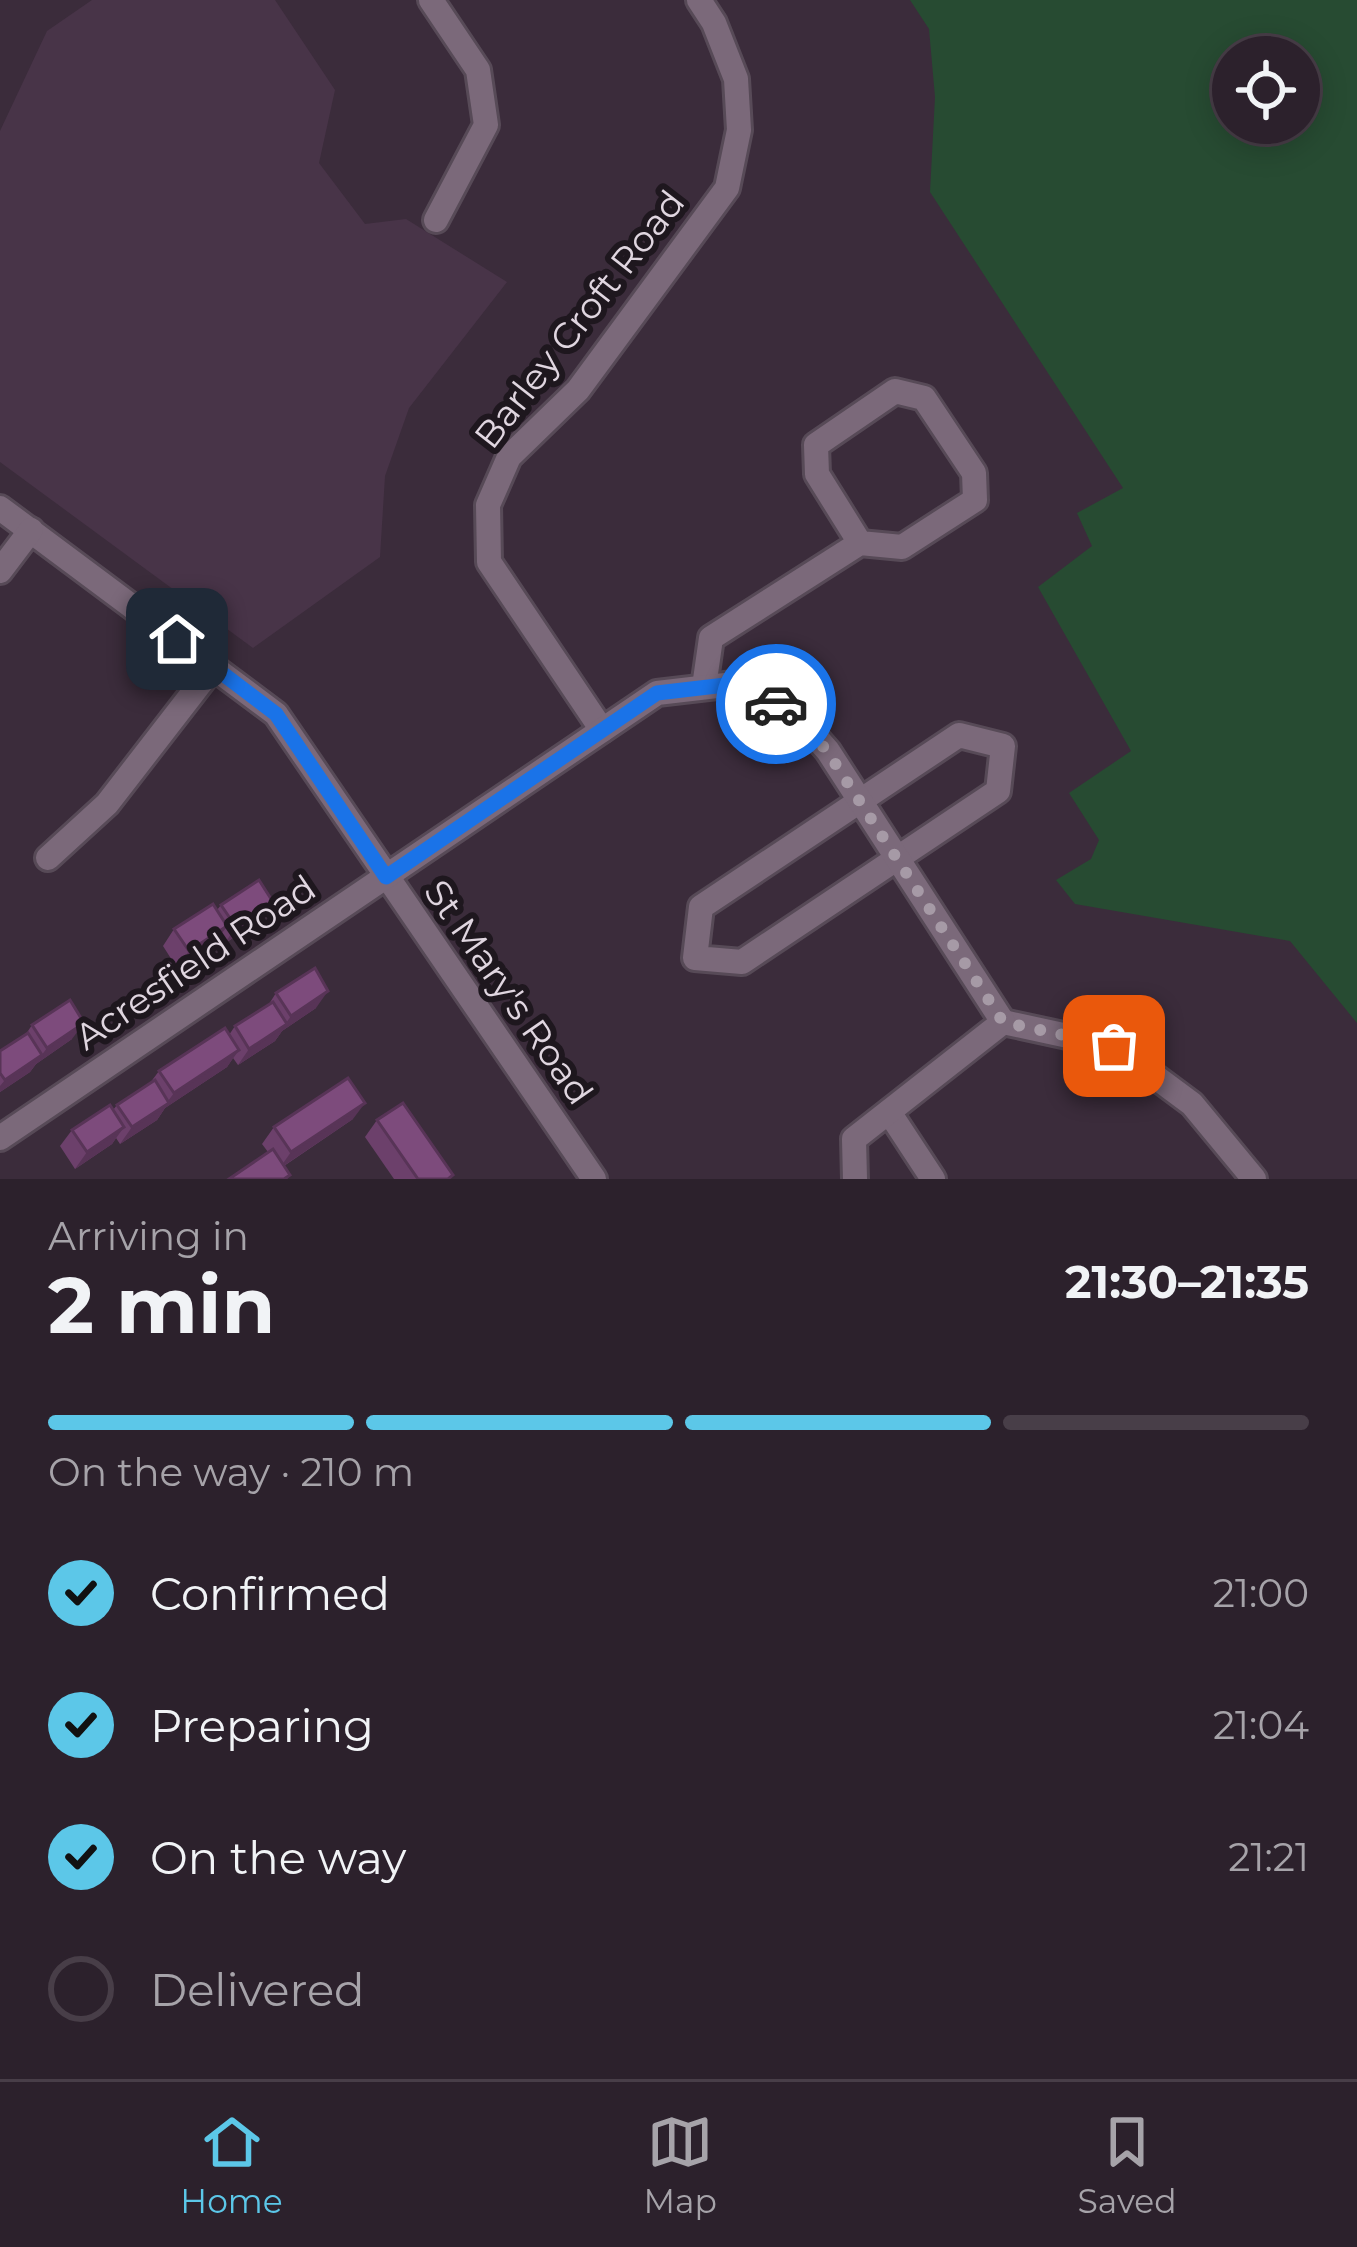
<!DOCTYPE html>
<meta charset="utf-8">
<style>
:root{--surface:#2c212c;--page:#342934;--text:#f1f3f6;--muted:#a6a3a9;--line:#483e48;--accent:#5cc7e8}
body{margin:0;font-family:Montserrat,sans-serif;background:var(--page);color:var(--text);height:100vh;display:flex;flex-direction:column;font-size:45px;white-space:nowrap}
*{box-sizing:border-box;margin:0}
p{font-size:39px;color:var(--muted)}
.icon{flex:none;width:66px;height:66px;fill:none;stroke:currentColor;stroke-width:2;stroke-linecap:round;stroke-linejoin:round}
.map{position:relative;height:1179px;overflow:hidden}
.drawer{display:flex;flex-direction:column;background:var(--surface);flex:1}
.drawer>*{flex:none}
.tools{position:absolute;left:1212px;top:36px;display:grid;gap:24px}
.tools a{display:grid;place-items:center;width:108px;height:108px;border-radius:50%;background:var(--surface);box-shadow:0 6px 30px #0003,0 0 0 3px var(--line);font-size:60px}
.pin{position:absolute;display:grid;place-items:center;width:102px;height:102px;color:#fff;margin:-51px;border-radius:24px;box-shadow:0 6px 18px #0006}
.courier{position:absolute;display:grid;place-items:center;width:120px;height:120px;margin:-60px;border:9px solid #1a73e8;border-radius:50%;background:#fff;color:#222;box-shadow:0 3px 15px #0007}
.head em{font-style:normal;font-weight:700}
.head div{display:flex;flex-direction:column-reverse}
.head{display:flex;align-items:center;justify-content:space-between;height:204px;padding:0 48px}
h1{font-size:78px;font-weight:700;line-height:90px}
.bar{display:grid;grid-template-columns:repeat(4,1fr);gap:18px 12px;align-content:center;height:144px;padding:0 48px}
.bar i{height:15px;border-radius:9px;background:var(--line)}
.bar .active{background:var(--accent)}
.bar p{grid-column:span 4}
ol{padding:0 48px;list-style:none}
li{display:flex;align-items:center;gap:36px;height:132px}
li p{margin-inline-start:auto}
li .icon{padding:12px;border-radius:50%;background:var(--accent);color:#111;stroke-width:4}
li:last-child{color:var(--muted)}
li i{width:66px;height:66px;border:6px solid var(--line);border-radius:50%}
.menu{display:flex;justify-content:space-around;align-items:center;height:168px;border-top:3px solid var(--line);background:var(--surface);font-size:33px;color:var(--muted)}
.menu a{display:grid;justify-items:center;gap:6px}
.menu .active{color:var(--accent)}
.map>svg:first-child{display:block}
.built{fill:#483448}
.green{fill:#274b32;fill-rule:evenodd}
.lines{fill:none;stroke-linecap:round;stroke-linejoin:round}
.minor-casing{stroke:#574a57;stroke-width:30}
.minor{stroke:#7b697a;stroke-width:24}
.wall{fill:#6c406b}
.shaded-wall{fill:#583457}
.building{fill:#7d4b7c;stroke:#583457;stroke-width:3}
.done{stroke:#a69aa6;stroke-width:12;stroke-dasharray:0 21.6}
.route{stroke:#1a73e8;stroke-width:15}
.labels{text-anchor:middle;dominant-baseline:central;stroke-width:12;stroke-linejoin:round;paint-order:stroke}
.street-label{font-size:36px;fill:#e0d6e0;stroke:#1e171e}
</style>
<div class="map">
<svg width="1357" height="1179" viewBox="0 0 1357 1179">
<rect width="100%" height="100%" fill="#3b2c3b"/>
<path class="built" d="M92 0H275L335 90 319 163 365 224 406 219 507 282 409 408 385 476 380 557 253 648 0 462V131L47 31Z"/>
<path class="green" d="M910 0H1357V1023L1290 941 1075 904 1056 880 1091 859 1099 840 1069 793 1131 751 1038 587 1092 546 1077 513 1123 488 930 192 935 97 929 29ZM1299 57V123H1233V57Z"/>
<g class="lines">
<defs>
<g id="minor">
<path d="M431 0 478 70 486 125 436 220"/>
<path d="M0 508 276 714 594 1179"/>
<path d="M0 571 31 530"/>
<path d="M704 687 711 638 860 543 902 547 975 500 974 473 924 398 895 391 816 445 817 474 860 543"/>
<path d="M602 730 489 562 488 505 509 457 578 390 727 188 739 130 736 79 714 23 699 0"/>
<path d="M959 735 1003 746 998 791 742 962 695 958 701 907Z"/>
<path d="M48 858 107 804 213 667"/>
<path d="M1003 1022 1114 1046 1192 1104 1254 1179"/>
<path d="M889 1112 933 1179"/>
<path d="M0 1138 657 693 734 684 794 712 828 751 1003 1022"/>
<path d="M855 1179 854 1139 1003 1022"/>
</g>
</defs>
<use href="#minor" class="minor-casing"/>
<use href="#minor" class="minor"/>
</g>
<g class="wall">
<path d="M273 902 261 919 224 944 219 937 215 943 177 968 163 946 174 929 217 910 221 905Z"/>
<path d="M276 993 316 1008 282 1031 275 1041 238 1065 233 1058 227 1067 165 1108 157 1120 120 1144 116 1138 112 1144 75 1169 60 1146 72 1130 113 1110 117 1105 150 1083 159 1071 229 1035 235 1026 269 1004Z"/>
<path d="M32 1025 72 1039 36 1064 30 1072 0 1092V1051L26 1034Z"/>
<path d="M353 1119 284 1166 290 1175 287 1179H229L268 1152 262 1144 274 1127Z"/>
<path d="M377 1120 450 1179H394L365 1137Z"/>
</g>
<g class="shaded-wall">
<path d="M273 902 261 919 224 944 236 927Z"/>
<path d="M227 926 215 943 177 968 189 951Z"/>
<path d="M328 991 316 1008 282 1031 275 1041 238 1065 249 1049 284 1026 291 1016Z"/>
<path d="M84 1023 72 1039 36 1064 30 1072 0 1092V1086L5 1080 41 1056 47 1048Z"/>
<path d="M239 1050 227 1067 165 1108 157 1120 120 1144 132 1127 165 1105 174 1093Z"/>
<path d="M365 1103 353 1119 279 1169 291 1152Z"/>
<path d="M124 1127 112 1144 75 1169 87 1152Z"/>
</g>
<g class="building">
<path d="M259 880 273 902 236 927 221 905Z"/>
<path d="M213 904 227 926 189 951 174 929Z"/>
<path d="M315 968 328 991 291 1016 276 993Z"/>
<path d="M70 1000 84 1023 47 1048 32 1025Z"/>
<path d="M273 1002 287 1024 249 1049 235 1026Z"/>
<path d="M225 1028 239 1050 174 1093 159 1071Z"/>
<path d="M28 1033 42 1055 5 1080 0 1073V1051Z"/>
<path d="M348 1078 365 1103 291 1152 274 1127Z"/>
<path d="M155 1080 169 1103 132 1127 117 1105Z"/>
<path d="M403 1103 453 1175 448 1179H418L377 1120Z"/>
<path d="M110 1105 124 1127 87 1152 72 1130Z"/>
<path d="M273 1149 290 1175 284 1179H229Z"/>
</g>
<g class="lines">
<path class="done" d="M776 704 794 712 827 751 1003 1022 1114 1046"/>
<path class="route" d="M177 639 276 714 386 877 657 693 734 684 776 704"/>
</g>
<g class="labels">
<g class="street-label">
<text transform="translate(579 319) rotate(-52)">Barley Croft Road</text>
<text transform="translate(195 962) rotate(-34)">Acresfield Road</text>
<text transform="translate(509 992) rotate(55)">St Mary's Road</text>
</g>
</g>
</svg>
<div class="tools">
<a><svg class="icon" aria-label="locate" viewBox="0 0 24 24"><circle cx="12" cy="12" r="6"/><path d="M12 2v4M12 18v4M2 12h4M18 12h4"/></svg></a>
</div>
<div class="pin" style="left:1114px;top:1046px;background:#ea580c"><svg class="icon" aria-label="bag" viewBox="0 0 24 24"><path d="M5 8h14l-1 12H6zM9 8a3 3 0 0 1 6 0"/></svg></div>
<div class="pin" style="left:177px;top:639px;background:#1f2937"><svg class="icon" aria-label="home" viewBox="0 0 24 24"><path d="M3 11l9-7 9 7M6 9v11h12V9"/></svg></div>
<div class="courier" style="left:776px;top:704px"><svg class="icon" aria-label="car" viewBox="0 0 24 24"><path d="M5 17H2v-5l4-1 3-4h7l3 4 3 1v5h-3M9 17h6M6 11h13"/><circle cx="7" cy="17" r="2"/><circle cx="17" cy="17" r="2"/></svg></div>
</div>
<section class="drawer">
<div class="head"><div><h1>2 min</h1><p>Arriving in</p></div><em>21:30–21:35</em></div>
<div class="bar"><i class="active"></i><i class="active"></i><i class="active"></i><i></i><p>On the way · 210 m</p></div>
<ol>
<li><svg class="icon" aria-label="check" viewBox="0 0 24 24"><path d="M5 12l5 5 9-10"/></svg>Confirmed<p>21:00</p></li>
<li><svg class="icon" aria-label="check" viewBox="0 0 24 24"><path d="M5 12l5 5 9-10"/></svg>Preparing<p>21:04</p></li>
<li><svg class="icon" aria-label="check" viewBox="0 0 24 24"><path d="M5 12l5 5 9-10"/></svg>On the way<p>21:21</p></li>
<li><i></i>Delivered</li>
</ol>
</section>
<nav class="menu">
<a class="active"><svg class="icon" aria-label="home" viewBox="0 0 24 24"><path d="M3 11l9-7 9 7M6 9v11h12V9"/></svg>Home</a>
<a><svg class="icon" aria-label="map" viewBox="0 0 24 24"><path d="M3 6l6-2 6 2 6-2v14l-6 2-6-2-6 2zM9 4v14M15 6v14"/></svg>Map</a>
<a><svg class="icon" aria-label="saved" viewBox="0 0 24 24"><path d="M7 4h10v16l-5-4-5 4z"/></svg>Saved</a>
</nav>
